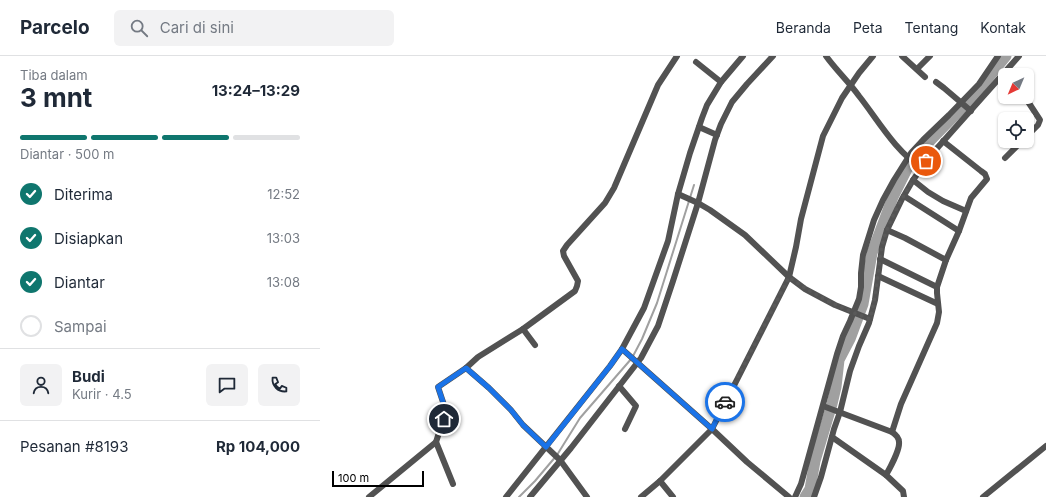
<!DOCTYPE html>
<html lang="id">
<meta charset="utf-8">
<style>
:root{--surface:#fff;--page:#f2f2f3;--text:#1f2937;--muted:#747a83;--line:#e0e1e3;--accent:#0f766e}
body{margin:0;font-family:Inter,sans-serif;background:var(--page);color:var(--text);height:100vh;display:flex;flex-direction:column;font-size:15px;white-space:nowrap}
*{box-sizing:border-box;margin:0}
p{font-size:13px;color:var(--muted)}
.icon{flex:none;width:22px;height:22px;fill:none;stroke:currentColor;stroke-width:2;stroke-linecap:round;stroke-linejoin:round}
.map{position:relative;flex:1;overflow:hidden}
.drawer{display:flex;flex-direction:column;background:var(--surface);width:320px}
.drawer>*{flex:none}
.needle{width:26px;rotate:224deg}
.tools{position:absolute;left:678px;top:12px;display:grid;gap:8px}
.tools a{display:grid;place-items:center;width:36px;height:36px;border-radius:6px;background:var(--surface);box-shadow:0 1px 3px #0004;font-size:20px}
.scale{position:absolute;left:12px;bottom:10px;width:92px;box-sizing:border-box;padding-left:4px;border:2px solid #000;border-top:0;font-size:11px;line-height:14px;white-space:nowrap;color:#000;-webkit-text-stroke:3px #fff;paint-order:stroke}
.pin{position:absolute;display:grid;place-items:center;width:34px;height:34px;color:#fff;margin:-17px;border:2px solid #fff;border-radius:50%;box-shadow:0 1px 4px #0007}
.courier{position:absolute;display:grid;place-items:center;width:40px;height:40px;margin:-20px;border:3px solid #1a73e8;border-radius:50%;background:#fff;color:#222;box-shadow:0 1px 5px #0007}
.headline em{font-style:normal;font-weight:700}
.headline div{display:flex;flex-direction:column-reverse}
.headline{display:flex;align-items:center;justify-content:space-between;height:68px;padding:0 20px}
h1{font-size:26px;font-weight:700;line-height:30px}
.bar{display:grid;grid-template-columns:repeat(4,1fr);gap:6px 4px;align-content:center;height:48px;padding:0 20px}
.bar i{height:5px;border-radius:3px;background:var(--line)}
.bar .selected{background:var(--accent)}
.bar p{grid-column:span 4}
.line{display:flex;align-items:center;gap:10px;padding:0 20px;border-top:1px solid var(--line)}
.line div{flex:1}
.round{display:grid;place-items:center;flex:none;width:42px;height:42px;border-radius:6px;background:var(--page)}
ol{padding:0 20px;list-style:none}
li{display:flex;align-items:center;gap:12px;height:44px}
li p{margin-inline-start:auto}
li .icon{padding:4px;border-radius:50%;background:var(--accent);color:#fff;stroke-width:4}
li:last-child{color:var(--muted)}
li i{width:22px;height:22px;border:2px solid var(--line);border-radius:50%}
header{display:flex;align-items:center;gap:24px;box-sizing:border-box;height:56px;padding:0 20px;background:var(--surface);border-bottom:1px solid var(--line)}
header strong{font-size:19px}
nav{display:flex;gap:22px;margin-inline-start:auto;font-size:14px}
.search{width:280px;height:36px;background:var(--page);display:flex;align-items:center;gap:10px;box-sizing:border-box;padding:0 14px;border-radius:6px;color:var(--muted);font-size:15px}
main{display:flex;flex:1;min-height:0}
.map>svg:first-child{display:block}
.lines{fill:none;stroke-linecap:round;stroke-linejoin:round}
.stream{stroke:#a0a0a0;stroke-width:2}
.river{stroke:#a0a0a0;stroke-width:11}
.street{stroke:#525252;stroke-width:6}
.done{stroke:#595959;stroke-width:4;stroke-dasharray:0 7.2}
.route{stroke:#1a73e8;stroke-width:5}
</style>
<header>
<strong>Parcelo</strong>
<div class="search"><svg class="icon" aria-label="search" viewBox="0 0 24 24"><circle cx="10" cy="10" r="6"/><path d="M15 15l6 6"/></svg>Cari di sini</div>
<nav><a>Beranda</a><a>Peta</a><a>Tentang</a><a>Kontak</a></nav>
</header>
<main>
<section class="drawer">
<div class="headline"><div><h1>3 mnt</h1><p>Tiba dalam</p></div><em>13:24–13:29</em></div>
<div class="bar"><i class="selected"></i><i class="selected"></i><i class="selected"></i><i></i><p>Diantar · 500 m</p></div>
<ol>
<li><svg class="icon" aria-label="check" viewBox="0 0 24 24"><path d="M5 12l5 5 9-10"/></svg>Diterima<p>12:52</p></li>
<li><svg class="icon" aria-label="check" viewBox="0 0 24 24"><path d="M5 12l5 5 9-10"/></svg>Disiapkan<p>13:03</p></li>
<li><svg class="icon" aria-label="check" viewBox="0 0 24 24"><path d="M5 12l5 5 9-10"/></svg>Diantar<p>13:08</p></li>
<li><i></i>Sampai</li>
</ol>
<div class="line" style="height:72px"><a class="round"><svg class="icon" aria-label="person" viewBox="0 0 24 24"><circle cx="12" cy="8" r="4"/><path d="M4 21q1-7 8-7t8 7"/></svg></a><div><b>Budi</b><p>Kurir · 4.5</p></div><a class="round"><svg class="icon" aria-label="chat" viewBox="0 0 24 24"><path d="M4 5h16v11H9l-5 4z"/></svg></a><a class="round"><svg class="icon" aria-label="phone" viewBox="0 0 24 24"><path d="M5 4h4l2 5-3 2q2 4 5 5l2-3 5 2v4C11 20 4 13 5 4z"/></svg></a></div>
<div class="line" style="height:52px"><div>Pesanan #8193</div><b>Rp 104,000</b></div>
</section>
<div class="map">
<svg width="726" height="441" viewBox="0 0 726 441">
<rect width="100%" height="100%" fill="#fff"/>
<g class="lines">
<path class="stream" d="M199 441 215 425 237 399 260 362 312 302 322 283 337 247 374 129"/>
<path class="river" d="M485 441 490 433 495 405 512 348 516 331 519 304 530 283 543 248 552 197 573 141 588 111 606 89 651 43 686 0"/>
<g class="street">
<path d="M506 0C516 14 529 26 539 40 558 64 575 95 602 112"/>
<path d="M582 0 605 21"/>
<path d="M376 6 401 26"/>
<path d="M597 13 610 0"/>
<path d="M616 26 624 32 651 55"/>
<path d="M705 41 720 64 718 69 707 80"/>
<path d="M379 71 397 79"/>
<path d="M685 102 702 85"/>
<path d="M593 124 608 136 623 145 646 155"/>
<path d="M358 138 378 147 390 154 425 179 469 221 485 233 515 249 550 263"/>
<path d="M584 140 639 175"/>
<path d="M567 174 585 182 626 204 639 175 651 142 667 123 665 118 661 115 623 85"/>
<path d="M560 203 617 231V237L619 256 617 267 581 348 572 376"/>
<path d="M558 220 618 248"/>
<path d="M617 231 626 204"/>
<path d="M203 273 255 235 257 230 258 225 244 200 243 195 247 189 285 147 294 132 338 29 357 0"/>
<path d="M215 289 203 273 158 301 146 312 169 332 191 354 203 369 240 404 267 441"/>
<path d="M302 293 392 373 427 406 469 441"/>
<path d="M299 330 316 350 305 373"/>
<path d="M503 350 572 376C575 378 579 381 579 386 580 393 570 412 566 419L583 435 584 441"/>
<path d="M512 381 566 419"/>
<path d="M340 425 353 441"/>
<path d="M133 428 116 386 126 355 118 331 146 312"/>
<path d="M49 441 116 386"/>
<path d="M186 441 290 310 302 293 324 252 348 185 358 138 370 97 382 62 387 49 401 26 423 0"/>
<path d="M210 441 251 392 321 302 338 270 353 225 378 147 395 84 401 68 412 46 427 28 453 0"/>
<path d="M321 441 340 425 392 373 469 221 476 191 481 163 503 80 522 42 539 17 553 0"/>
<path d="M475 441 481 428 517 298 523 280 530 265 539 243 541 231V217L543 199 554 164 563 144 574 124 591 97 603 84 629 59 659 28 678 0"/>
<path d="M494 441 501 421 514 373 520 356 530 315 539 290 549 267 555 244 562 191 567 174 582 143 593 124 611 99 699 0"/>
<path d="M663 441 726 390"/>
</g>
</g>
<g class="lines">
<path class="done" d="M405 346 469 221C495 240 520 252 550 263 554 248 556 233 558 218 559 208 560 199 562 190 569 160 589 130 606 105"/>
<path class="route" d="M124 363 126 355 118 331 146 312 169 332 191 354 203 369 226 391 290 310 302 293 392 373 405 346"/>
</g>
</svg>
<div class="tools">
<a><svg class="needle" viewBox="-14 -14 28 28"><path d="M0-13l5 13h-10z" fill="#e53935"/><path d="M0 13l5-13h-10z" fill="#747a83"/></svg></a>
<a><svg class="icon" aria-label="locate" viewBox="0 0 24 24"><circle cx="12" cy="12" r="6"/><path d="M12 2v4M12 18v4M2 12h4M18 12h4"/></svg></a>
</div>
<div class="scale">100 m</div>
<div class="pin" style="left:606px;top:105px;background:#ea580c"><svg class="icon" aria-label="bag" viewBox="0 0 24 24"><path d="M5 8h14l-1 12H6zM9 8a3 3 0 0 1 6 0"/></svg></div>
<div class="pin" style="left:124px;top:363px;background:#1f2937"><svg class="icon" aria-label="home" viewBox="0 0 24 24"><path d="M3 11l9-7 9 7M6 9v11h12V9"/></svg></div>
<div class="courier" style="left:405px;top:346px"><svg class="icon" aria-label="car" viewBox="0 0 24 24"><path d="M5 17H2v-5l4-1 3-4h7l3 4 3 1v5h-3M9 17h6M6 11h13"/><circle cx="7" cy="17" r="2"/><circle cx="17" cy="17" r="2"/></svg></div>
</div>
</main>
